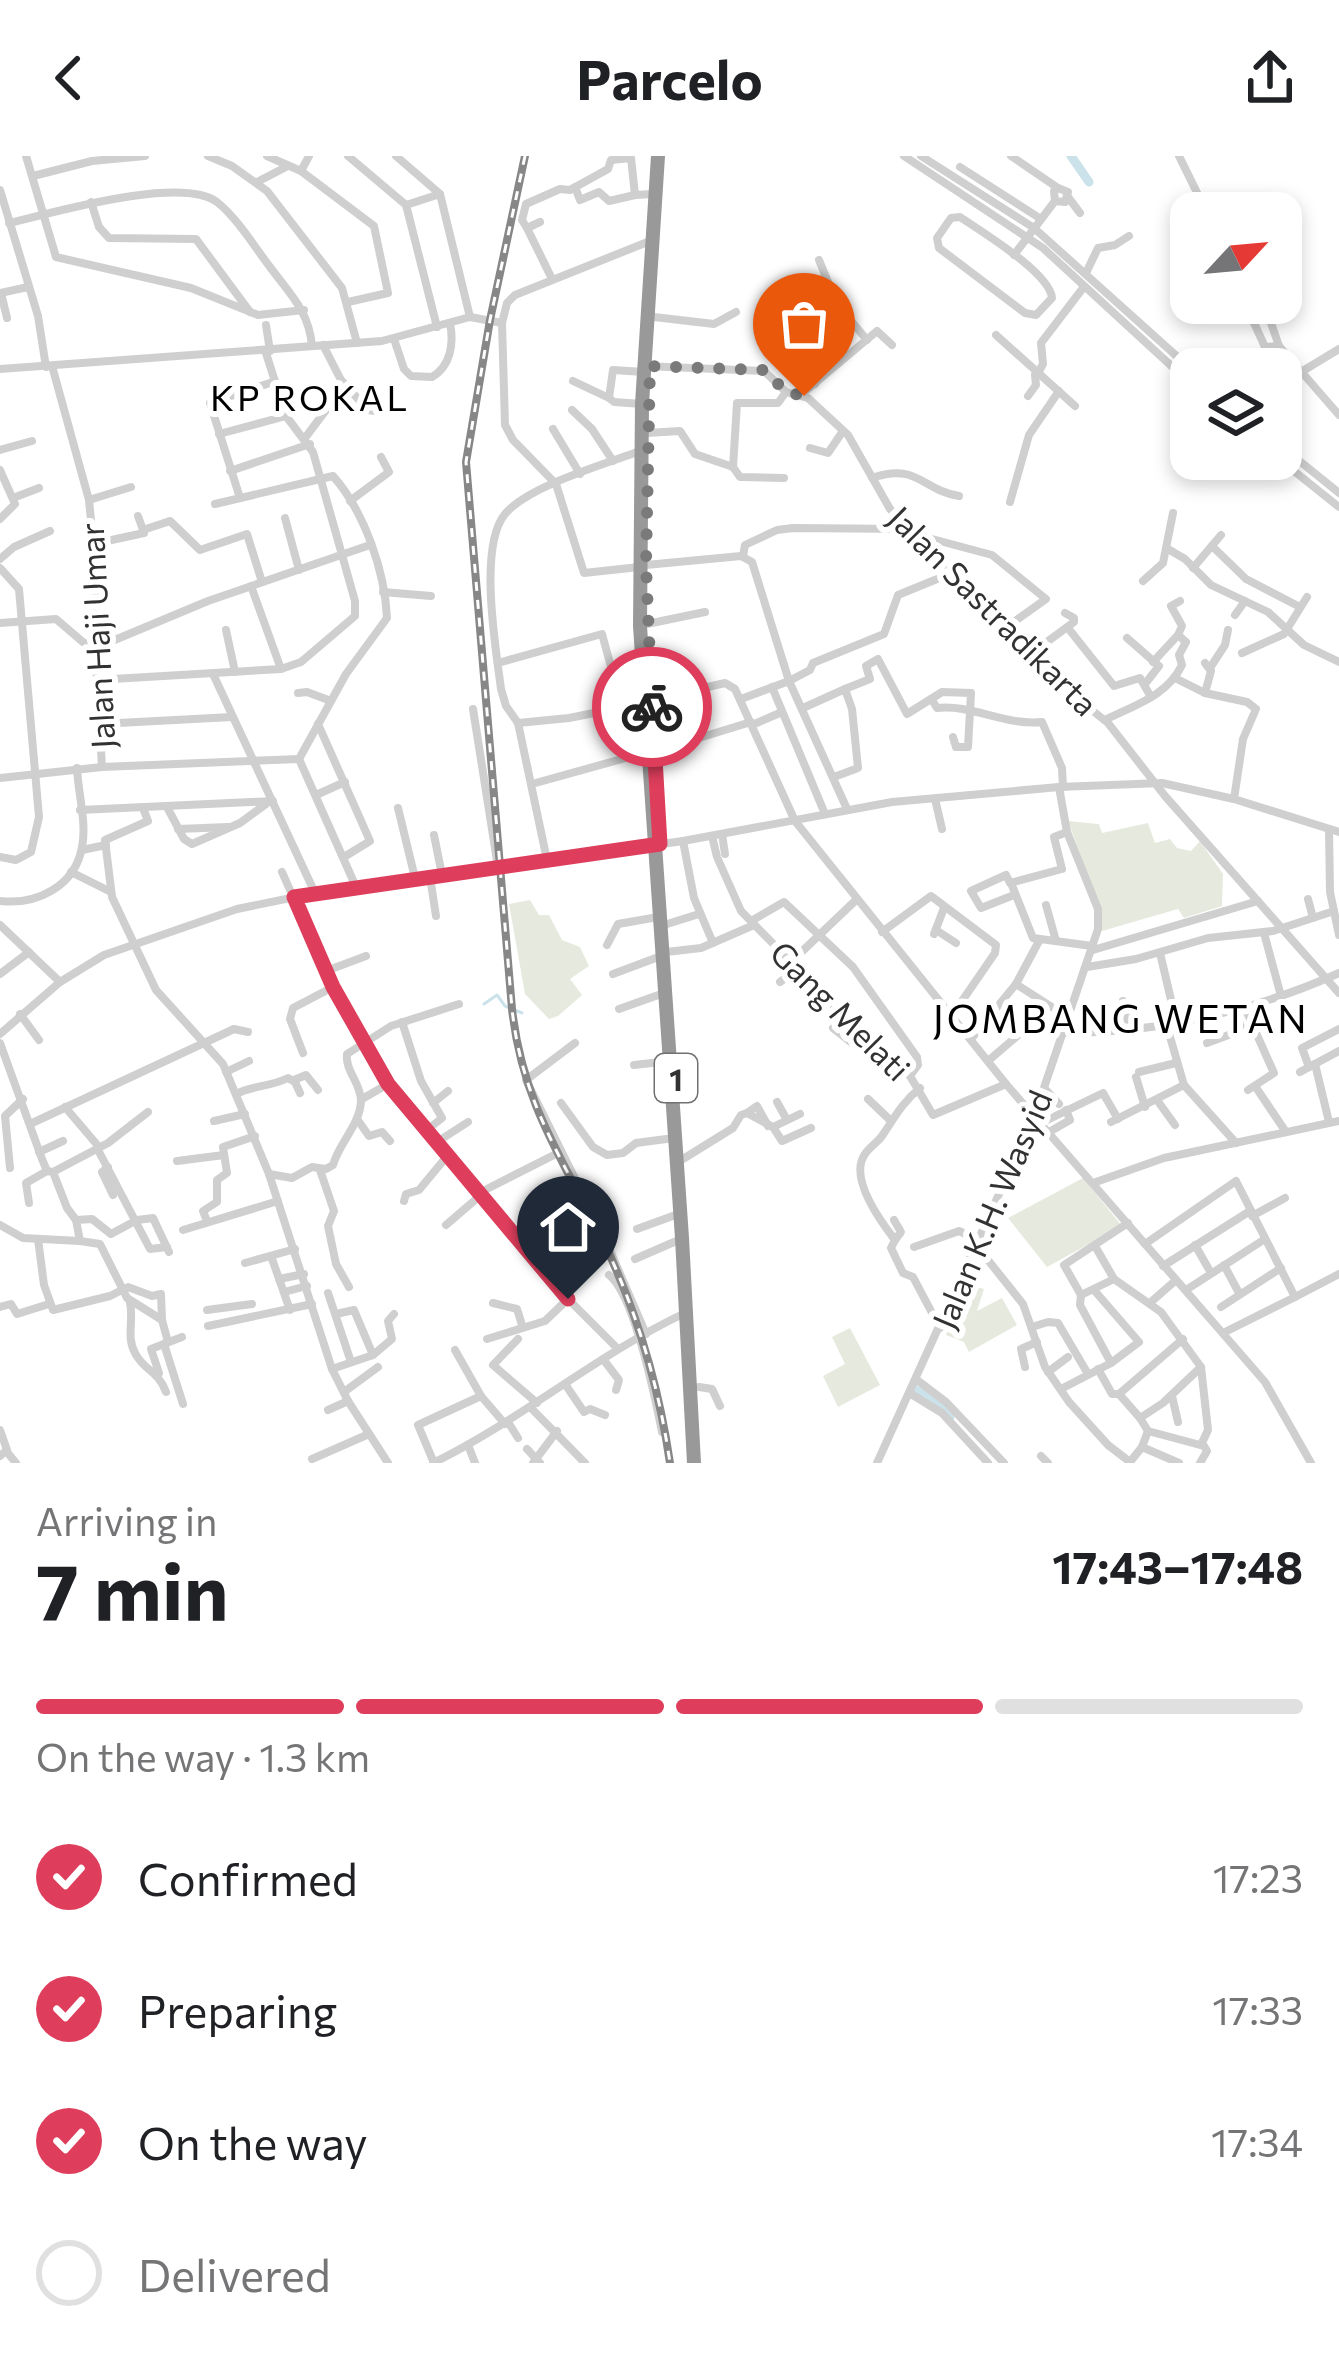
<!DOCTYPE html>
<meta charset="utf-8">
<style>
:root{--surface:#fff;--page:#f2f2f2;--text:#202124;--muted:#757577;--line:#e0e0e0;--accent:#de3e5c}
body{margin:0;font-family:Commissioner,sans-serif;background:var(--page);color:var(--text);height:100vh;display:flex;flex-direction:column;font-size:45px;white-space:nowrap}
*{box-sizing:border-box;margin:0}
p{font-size:39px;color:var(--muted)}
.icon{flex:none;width:66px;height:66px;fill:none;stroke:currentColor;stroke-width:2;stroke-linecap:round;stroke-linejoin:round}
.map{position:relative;height:1307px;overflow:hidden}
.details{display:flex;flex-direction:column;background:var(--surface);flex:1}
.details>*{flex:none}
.needle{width:78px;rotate:64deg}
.tools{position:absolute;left:1170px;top:36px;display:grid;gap:24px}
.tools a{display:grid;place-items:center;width:132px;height:132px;border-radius:24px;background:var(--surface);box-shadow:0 6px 18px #0003;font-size:60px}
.pin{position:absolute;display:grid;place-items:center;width:102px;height:102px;color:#fff;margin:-123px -51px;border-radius:50% 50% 50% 0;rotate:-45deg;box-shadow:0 0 12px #0007}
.pin .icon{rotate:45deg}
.courier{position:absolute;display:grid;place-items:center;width:120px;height:120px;margin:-60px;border:9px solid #de3e5c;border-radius:50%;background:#fff;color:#222;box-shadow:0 3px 15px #0007}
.headline em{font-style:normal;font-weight:700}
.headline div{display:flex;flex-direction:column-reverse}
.headline{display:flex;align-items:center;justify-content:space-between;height:204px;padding:0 36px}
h1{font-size:78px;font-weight:700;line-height:90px}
.bar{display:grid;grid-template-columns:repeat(4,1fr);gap:18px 12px;align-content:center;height:144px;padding:0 36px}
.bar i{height:15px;border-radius:9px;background:var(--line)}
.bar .on{background:var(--accent)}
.bar p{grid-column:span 4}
ol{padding:0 36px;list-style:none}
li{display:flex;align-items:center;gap:36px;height:132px}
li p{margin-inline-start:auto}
li .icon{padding:12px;border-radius:50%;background:var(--accent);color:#fff;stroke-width:4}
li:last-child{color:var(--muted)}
li i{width:66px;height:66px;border:6px solid var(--line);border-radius:50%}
header{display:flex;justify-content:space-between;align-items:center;height:156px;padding:0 36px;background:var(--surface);font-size:54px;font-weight:700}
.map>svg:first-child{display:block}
.green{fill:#e6eade}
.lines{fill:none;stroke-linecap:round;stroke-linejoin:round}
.stream{stroke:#cbe2ea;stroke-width:3}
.river{stroke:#cbe2ea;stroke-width:9}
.minor{stroke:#cfcfcf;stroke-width:8}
.highway{stroke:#999;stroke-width:14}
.rail-casing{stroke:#878787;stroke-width:8}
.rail{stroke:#fff;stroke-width:3;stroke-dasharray:9;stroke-linecap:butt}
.done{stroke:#7a7a7a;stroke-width:12;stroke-dasharray:0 21.6}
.route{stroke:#de3e5c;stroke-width:15}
.labels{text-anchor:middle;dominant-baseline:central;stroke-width:12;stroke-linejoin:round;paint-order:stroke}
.shield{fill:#fff;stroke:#707070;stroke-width:3}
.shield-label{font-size:30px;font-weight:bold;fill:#323232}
.street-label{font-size:33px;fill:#323232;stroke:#fff}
.neighbourhood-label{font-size:36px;letter-spacing:3px;fill:#000;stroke:#fff}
.quarter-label{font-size:39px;letter-spacing:3px;fill:#000;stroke:#fff}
</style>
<header><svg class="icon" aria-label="back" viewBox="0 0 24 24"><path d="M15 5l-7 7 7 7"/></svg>Parcelo<svg class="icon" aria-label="share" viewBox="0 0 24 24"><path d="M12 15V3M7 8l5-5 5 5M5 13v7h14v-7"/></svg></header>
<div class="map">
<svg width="1339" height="1307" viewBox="0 0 1339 1307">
<rect width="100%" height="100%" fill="#fff"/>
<g class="green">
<path d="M1068 665 1099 668 1102 677 1148 667 1155 687 1170 683 1177 692 1191 695 1200 685 1223 718 1222 750 1184 762 1178 753 1102 775 1099 750Z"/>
<path d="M530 744 539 759H549L562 784 580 791 589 810 570 823 582 839 558 860 549 863 525 838 509 748Z"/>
<path d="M1083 1022 1122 1070 1047 1111 1008 1062Z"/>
<path d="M967 1128 984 1133 977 1155 1002 1142 1017 1169 969 1196 964 1186 946 1179Z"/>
<path d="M850 1172 880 1229 838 1251 823 1220 845 1208 832 1181Z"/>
</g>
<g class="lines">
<path class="stream" d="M484 848 497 839 505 850 522 857"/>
<g class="river">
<path d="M1071 0 1089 26"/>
<path d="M912 1232 936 1246 950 1261"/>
</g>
<g class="minor">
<path d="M26 0 56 101 191 132 258 159 304 154"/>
<path d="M208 0 232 10 267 35 342 132 357 187"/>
<path d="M267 0 301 15 374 70 388 137 348 146"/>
<path d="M348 0 406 49 437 171"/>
<path d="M396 0 440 38 470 161"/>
<path d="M904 0 1043 92 1191 228"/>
<path d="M921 0 1034 72 1191 213"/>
<path d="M1011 0 1058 32"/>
<path d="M1179 0 1207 57"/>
<path d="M960 11 1041 63"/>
<path d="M301 15 309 0"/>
<path d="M33 20 92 5 145 0"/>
<path d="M257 26 286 11"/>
<path d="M575 31 580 44 599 36 609 45 635 39"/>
<path d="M0 34 38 160 46 211"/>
<path d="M1068 41 1080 57"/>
<path d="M91 46 99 71 109 82 196 83 250 156"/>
<path d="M406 49 440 38"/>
<path d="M960 61C982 76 1050 117 1052 142L1036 159 1025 157 939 92 937 82 951 62Z"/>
<path d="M540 66 527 72 552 123"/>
<path d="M9 67C52 57 181 19 217 46 237 62 254 90 270 111 290 138 309 155 312 190"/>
<path d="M527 72 522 64 526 48 560 33 570 34 608 13 611 4 631 2 635 39 653 38"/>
<path d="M1014 99 1055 45 1054 35 1058 32 1068 36 1065 46 1055 45"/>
<path d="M819 104 837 148 867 184"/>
<path d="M1086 117 1098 92 1115 89 1129 80"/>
<path d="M0 137 28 131"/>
<path d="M1 137 7 162"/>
<path d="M1245 147 1265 191 1279 190"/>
<path d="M1264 147 1279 190 1339 259"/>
<path d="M654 161 714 168 736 156"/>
<path d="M266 169 270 195"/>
<path d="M996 179 1075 250"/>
<path d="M394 183 404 213 411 220 432 221C451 210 454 187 450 167"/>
<path d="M323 189 341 224 368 254 375 255 390 241"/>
<path d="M796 206 815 228"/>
<path d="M52 210 89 344 96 416 95 489 102 611"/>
<path d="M644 210 764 215 786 236 808 242 848 279 890 353 996 452 1088 551 1108 567 1165 640 1339 837"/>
<path d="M0 213 382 185 470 161 502 167"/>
<path d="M1301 216 1339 193"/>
<path d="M1037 219 1043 208 1041 187 1083 132"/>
<path d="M573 225 609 242 613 214 644 216"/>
<path d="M802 238 877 175 892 189"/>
<path d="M1028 240 1036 229 1035 219"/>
<path d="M609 242 614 246 642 248"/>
<path d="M572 254 592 273 613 305"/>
<path d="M553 273 580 318"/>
<path d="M647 277 680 275 695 298 733 311 740 321 784 322"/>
<path d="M219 278 286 260"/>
<path d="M305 282 326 254"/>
<path d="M1281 290 1339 337"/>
<path d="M810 292 828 297 843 275"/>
<path d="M0 294 32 285"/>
<path d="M1279 303 1339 351"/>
<path d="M733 311 737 247H778L786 236"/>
<path d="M0 314 15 348 0 363"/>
<path d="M230 315 310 288"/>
<path d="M872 322C917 306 922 334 959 340"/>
<path d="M13 342 39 332"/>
<path d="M240 342 210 247 273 226"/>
<path d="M89 344 131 331"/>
<path d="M350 345 389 316 381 301"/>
<path d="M1010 346 1029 279 1059 235"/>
<path d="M215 348 333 320C364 355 385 415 387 462L346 518 299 603"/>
<path d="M138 360 143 374"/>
<path d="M285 362 299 414"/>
<path d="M921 380 992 399 1046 443 1011 468"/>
<path d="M93 388 144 377 143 374 170 365 200 394 247 378 262 426"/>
<path d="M1212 390 1246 423 1300 451"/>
<path d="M1168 393 1185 403 1211 429 1268 456 1304 489 1339 506"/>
<path d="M743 400 745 389 777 374 793 372 909 373"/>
<path d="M0 403 14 391 50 375"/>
<path d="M646 409 741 400 752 406 789 525 741 543"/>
<path d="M639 411 584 417 556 328 513 284 505 269 502 167 507 147 515 139 655 83"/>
<path d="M0 412 19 433 39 661 31 696 16 704 0 701"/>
<path d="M1193 412 1221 379"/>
<path d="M1143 425 1163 407 1173 357"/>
<path d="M251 430 281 513"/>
<path d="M383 436 431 440"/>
<path d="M1235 459 1245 445"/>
<path d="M0 467 56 463 84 487 105 488 208 445 370 389"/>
<path d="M647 468 705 456"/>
<path d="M1068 472 1114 530 1140 522 1151 541"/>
<path d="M226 474 235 516"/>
<path d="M1127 482 1159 510 1145 528"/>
<path d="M1036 494 1074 466V462L1065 457"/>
<path d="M1242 497 1284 478 1307 441"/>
<path d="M1153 506 1178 479"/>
<path d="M498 507 602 478 622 551"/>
<path d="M1205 507 1211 515 1205 537 1247 546 1256 553 1243 583 1234 643"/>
<path d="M1210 512 1225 489 1228 474"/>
<path d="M213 518 315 737"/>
<path d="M1175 522 1205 537"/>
<path d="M96 524 281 513 301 506 355 460V445L313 296 286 260 265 194"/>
<path d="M772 531 825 658"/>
<path d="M845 533 870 523 866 510 878 503 907 558 942 536 971 537 968 591H956L953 581"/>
<path d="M298 537 307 536 331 545"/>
<path d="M652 544 725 527 735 533 795 665 1006 928 1265 1226 1311 1307"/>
<path d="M932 544 937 552C972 548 1005 570 1042 566L1062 612 1063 631"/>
<path d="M803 552 845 533 852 553 858 612 834 621"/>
<path d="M473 553 498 711"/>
<path d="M1105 564C1135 549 1167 540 1182 509L1179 499 1186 486 1178 479 1182 470 1171 450 1180 445"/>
<path d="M518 567 569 562 644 547"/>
<path d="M99 568 232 561"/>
<path d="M318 568 370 685 344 701"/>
<path d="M752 569 782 556"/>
<path d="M676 589 751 566"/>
<path d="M299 603 356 731"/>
<path d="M0 622 102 611 299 603"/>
<path d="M532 628 647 596"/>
<path d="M316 639 345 626"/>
<path d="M935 643 942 673"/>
<path d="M167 651 184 683 192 688 240 667 266 648"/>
<path d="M143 652 148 665 105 684 112 741 156 834 223 908 269 1018 332 1213 348 1245 388 1307"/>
<path d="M398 652 415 722"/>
<path d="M847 653 789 525 810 514 813 507 884 478 898 439 942 421 952 410"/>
<path d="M80 654 273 645"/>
<path d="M178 673 228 671"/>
<path d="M1329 673 1330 736 1339 779"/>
<path d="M722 678 725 698"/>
<path d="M434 679 442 719"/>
<path d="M712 680 717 701 741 755 848 864 910 920 933 959 1006 928"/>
<path d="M683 685 694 742 713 787"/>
<path d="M82 694 106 689"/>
<path d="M547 704 518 567 506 550 501 533C496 493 478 391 505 358 528 330 605 308 640 295"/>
<path d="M71 716 109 735"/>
<path d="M282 716 333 831 388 928 561 1136 618 1193"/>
<path d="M430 721 436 760"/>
<path d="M1011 727 1033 782 1092 790"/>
<path d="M1014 739 981 752 971 735 1006 719 1010 727 1062 713 1054 681 1067 676"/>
<path d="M1308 743 1313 762"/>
<path d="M0 745C36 749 75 731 82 691 87 667 78 637 77 612"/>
<path d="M1046 749 1056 785"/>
<path d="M751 765 784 746 853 811 917 901 918 909 910 920"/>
<path d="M0 769 60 826"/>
<path d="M664 769 699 758"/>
<path d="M936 774 956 787"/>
<path d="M882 776 931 740 996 789 995 797 951 861"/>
<path d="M1264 777 1281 840"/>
<path d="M934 778 944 752"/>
<path d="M607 789 618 768 658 761"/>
<path d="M1093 794 1258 745"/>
<path d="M666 796 701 792 754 769"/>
<path d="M1160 797 1176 865"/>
<path d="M792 805 856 744"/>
<path d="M1087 811 1136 803 1208 782 1273 775 1334 755"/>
<path d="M326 815 366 800"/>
<path d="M0 818 29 796"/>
<path d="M613 818 661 800"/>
<path d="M780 826 799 812"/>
<path d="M792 826 797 822"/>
<path d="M1016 828 1069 862"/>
<path d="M1123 845 1129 872"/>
<path d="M1245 852 1274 917 1248 934"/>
<path d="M619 853 664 837"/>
<path d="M20 858 39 884"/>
<path d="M402 866 421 925 442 962 427 974"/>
<path d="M1166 867 1184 929 1236 987"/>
<path d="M833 872 856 890 867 881"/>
<path d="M1064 877C1158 877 1254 855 1339 817"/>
<path d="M0 878 60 826 104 799 237 753 315 737 683 685 892 646 1059 631 1162 627 1234 643 1339 676"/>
<path d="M971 883 1016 828 1039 785"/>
<path d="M0 887 42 1003 47 1015 53 1016 67 1052 76 1064 92 1063 111 1078 137 1064 153 1062 169 1096"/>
<path d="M575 887 526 924 605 1083 646 1178"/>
<path d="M1207 887 1242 874 1235 854"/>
<path d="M303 897 290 863 293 852 333 831"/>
<path d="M988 905 1030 869"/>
<path d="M1315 908 1329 966"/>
<path d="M634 909 669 905"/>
<path d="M1309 911 1302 892 1339 873"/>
<path d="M226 916 249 905"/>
<path d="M1139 916 1176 907"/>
<path d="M1300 916 1339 895"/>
<path d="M1136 921 1145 951"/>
<path d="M294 924 306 919 318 934"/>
<path d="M1255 930 1286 976"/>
<path d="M920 932C903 946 896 959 884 977 879 986 870 990 865 998 848 1022 881 1066 895 1084L891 1092 903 1117 913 1121 940 1172"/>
<path d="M1045 933 1059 948"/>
<path d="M236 938C253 929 267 932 288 922L295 926 300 937"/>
<path d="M362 943 388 928"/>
<path d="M868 943 891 965"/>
<path d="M1157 944 1175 969"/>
<path d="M777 946 787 964"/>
<path d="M433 947 448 935"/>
<path d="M561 947 593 991 607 999 623 997 636 987 674 982"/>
<path d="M65 951 99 991"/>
<path d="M747 957 757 950 768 970"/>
<path d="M357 963 369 980 382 976 390 985"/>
<path d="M214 965 245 958"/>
<path d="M1111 966 1184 929"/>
<path d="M1041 967 1103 937 1118 963"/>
<path d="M30 968 234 873 248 876"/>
<path d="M773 971 782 985 811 972"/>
<path d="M1049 976 1070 964 1066 954"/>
<path d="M437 986 468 966"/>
<path d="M97 992 150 1093 167 1091"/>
<path d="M39 996 63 985"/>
<path d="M683 1003 733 972 741 959 747 957 773 971 800 958"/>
<path d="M177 1005 224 999"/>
<path d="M108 1011 102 1016 113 1039"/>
<path d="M10 1012 5 960 23 943"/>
<path d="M320 1014 334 1055 328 1070 336 1108 349 1131"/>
<path d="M53 1016 108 987 148 956"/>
<path d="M269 1018 292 1022 312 1011 326 1013 333 1009C339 987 360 969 361 945 361 927 345 915 347 898L391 870 459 848"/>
<path d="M1093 1027 1164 1002 1339 965"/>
<path d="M481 1036 554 999"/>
<path d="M404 1045 406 1038 419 1034 448 999"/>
<path d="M29 1047 26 1027 47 1015"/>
<path d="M1252 1060 1285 1042"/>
<path d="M76 1064 80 1085 100 1088 127 1142 162 1164 168 1186"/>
<path d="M894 1064 901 1076 895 1084"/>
<path d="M207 1065 203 1055 217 1046V1024L227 1017 223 991 255 980"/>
<path d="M0 1069 23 1082 80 1085"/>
<path d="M446 1069 482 1038"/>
<path d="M637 1073 681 1057"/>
<path d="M183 1074 278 1045"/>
<path d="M38 1083 44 1129 53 1154 110 1140 128 1131 152 1140 161 1138 162 1164"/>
<path d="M1145 1088 1236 1025 1295 1141 1339 1118"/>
<path d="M1195 1089 1211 1117"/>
<path d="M1095 1090 1114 1123 1161 1156 1201 1211 1208 1274 1201 1289"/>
<path d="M914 1091 959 1075 968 1079 1023 1148 1045 1211 1069 1246 1108 1289 1130 1306 1142 1291"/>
<path d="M271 1100 290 1154"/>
<path d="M635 1103 681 1083"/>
<path d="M245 1107 295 1093"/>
<path d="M1224 1109 1239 1137"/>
<path d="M1163 1110 1250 1055"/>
<path d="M609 1119C634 1139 655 1241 662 1276"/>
<path d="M279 1123 304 1118"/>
<path d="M1114 1123 1081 1139 1064 1109 1128 1067"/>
<path d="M1094 1134 1139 1186 1111 1207"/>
<path d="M1186 1134 1265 1083"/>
<path d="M284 1136 307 1130"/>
<path d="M328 1137 351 1206"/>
<path d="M1151 1146 1176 1124"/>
<path d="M130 1147C134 1165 126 1181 135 1197 144 1215 158 1214 166 1236"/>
<path d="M493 1147 517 1153 522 1169"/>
<path d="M0 1151 11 1148 17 1158 49 1148"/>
<path d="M1221 1151 1281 1112"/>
<path d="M207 1154 252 1148"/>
<path d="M208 1170 312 1148"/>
<path d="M1032 1171 1048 1166 1058 1167 1088 1218"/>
<path d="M1223 1177 1295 1141"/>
<path d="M487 1183 545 1165 568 1143"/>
<path d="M518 1183 493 1209 537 1247"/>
<path d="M164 1188 183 1248"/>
<path d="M455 1194 481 1240"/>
<path d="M373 1199 392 1183 388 1165 394 1158"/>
<path d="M603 1203 619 1224 616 1234"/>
<path d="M1025 1211 1021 1193 1037 1186"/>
<path d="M332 1213 373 1199 354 1154 336 1158"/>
<path d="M1098 1213 1112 1238H1119L1140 1262 1163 1247 1201 1211"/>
<path d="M1048 1216 1068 1201"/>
<path d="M159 1217 151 1193 182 1181"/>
<path d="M917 1224 946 1246 1004 1307"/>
<path d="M565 1228 584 1256 590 1253 605 1259"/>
<path d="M699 1231 712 1233 720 1250"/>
<path d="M1061 1233 1111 1207 1080 1149 1081 1139"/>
<path d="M344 1236 378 1211"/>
<path d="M911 1238 942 1257 988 1307"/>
<path d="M1119 1238 1183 1183"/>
<path d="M1172 1240 1178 1266"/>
<path d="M530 1251 585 1307"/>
<path d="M328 1254 348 1245"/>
<path d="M1140 1262 1148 1275 1204 1290 1207 1295 1200 1307"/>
<path d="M508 1266 518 1282"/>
<path d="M0 1274 7 1294 0 1300"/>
<path d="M1148 1275 1142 1291 1179 1307"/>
<path d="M468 1289 475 1307"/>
<path d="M527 1293 540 1307"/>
<path d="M7 1296 16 1307"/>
<path d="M1041 1300 1048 1307"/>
<path d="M312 1303 369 1278"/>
<path d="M433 1307C521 1264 596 1199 685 1157"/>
<path d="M434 1307 418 1269 481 1240 505 1268"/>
<path d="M533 1307 557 1275"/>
<path d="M877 1307 1034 961 1098 773V753L1067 676 1059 631"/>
</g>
<path class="highway" d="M658 0 642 248 640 470 682 1082 694 1307"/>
<defs>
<path id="rail" d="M525 0 490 164 466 306 512 853C523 952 566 1007 607 1093 639 1162 659 1232 670 1307"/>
</defs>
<use href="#rail" class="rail-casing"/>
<use href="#rail" class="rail"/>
</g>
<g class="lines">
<path class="done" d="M652 551 646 409 650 210 764 214 786 236 804 240"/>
<path class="route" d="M568 1143 388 928 333 831 294 741 660 688 652 551"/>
</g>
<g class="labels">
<rect class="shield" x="655" y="898" width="42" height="48" rx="9"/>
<g class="shield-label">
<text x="676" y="922">1</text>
</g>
<g class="street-label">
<text transform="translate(994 454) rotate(45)">Jalan Sastradikarta</text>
<text transform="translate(96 480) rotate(-93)">Jalan Haji Umar</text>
<text transform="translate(841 854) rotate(45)">Gang Melati</text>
<text transform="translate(991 1053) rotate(-67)">Jalan K.H. Wasyid</text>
</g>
<g class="neighbourhood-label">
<text x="310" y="240">KP ROKAL</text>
</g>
<g class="quarter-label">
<text x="1121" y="861">JOMBANG WETAN</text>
</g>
</g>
</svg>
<div class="tools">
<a><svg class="needle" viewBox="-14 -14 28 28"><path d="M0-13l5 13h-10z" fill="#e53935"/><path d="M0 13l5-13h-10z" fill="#757577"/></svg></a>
<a><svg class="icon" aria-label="layers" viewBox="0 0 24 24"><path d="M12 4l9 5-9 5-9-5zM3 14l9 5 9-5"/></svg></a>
</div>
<div class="pin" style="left:804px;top:240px;background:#ea580c"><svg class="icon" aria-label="bag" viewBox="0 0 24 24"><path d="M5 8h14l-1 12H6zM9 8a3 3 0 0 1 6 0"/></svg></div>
<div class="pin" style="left:568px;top:1143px;background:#1f2937"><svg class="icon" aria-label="home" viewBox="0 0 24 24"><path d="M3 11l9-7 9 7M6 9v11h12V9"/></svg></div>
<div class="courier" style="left:652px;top:551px"><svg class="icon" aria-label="bike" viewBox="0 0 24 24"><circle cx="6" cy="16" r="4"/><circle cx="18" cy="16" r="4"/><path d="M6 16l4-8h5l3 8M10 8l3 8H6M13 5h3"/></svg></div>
</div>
<section class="details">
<div class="headline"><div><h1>7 min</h1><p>Arriving in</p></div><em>17:43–17:48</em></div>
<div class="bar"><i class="on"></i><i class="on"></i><i class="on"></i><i></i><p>On the way · 1.3 km</p></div>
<ol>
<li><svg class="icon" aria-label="check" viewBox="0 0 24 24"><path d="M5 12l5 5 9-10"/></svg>Confirmed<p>17:23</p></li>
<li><svg class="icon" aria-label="check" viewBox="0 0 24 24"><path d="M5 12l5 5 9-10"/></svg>Preparing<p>17:33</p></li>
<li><svg class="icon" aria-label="check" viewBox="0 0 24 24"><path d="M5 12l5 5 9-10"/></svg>On the way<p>17:34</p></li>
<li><i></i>Delivered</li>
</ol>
</section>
